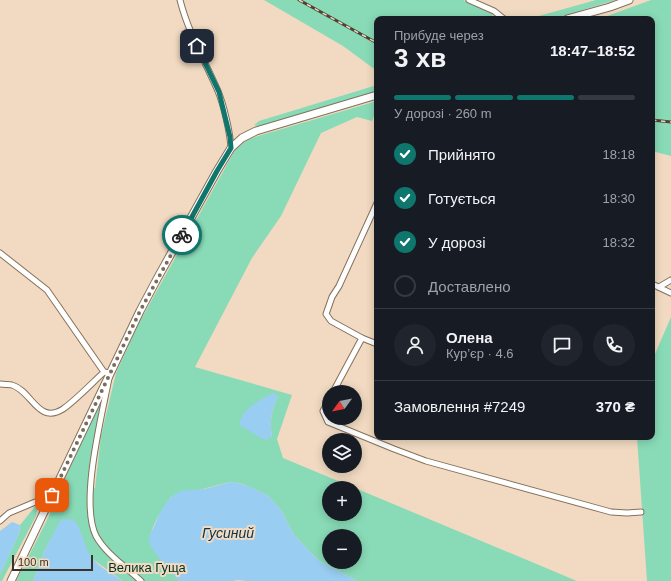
<!DOCTYPE html>
<html lang="uk">
<meta charset="utf-8">
<style>
:root{--surface:#171b24;--page:#20242c;--text:#f1f3f6;--muted:#9ea1a6;--line:#363941;--accent:#0f766e}
body{margin:0;font-family:Helvetica,sans-serif;background:var(--page);color:var(--text);height:100vh;display:flex;flex-direction:column;font-size:15px;white-space:nowrap}
*{box-sizing:border-box;margin:0}
p{font-size:13px;color:var(--muted)}
.icon{flex:none;width:22px;height:22px;fill:none;stroke:currentColor;stroke-width:2;stroke-linecap:round;stroke-linejoin:round}
.map{position:relative;flex:1;overflow:hidden}
.panel{position:absolute;left:374px;top:16px;width:281px;height:424px;display:flex;flex-direction:column;background:var(--surface);border-radius:8px;box-shadow:0 2px 10px #0003}
.panel>*{flex:none}
.needle{width:26px;rotate:237deg}
.controls{position:absolute;left:322px;top:385px;display:grid;gap:8px}
.controls a{display:grid;place-items:center;width:40px;height:40px;border-radius:50%;background:var(--surface);box-shadow:0 2px 10px #0003;font-size:20px}
.scale{position:absolute;left:12px;bottom:10px;width:81px;box-sizing:border-box;padding-left:4px;border:2px solid #3b3228;border-top:0;font-size:11px;line-height:14px;white-space:nowrap;color:#3b3228;-webkit-text-stroke:3px #f1dac1;paint-order:stroke}
.pin{position:absolute;display:grid;place-items:center;width:34px;height:34px;color:#fff;margin:-17px;border-radius:8px;box-shadow:0 2px 6px #0006}
.courier{position:absolute;display:grid;place-items:center;width:40px;height:40px;margin:-20px;border:3px solid #0f766e;border-radius:50%;background:#fff;color:#222;box-shadow:0 1px 5px #0007}
.headline em{font-style:normal;font-weight:700}
.headline div{display:flex;flex-direction:column-reverse}
.headline{display:flex;align-items:center;justify-content:space-between;height:68px;padding:0 20px}
h1{font-size:26px;font-weight:700;line-height:30px}
.bar{display:grid;grid-template-columns:repeat(4,1fr);gap:6px 4px;align-content:center;height:48px;padding:0 20px}
.bar i{height:5px;border-radius:3px;background:var(--line)}
.bar .selected{background:var(--accent)}
.bar p{grid-column:span 4}
.line{display:flex;align-items:center;gap:10px;padding:0 20px;border-top:1px solid var(--line)}
.line div{flex:1}
.round{display:grid;place-items:center;flex:none;width:42px;height:42px;border-radius:21px;background:var(--page)}
ol{padding:0 20px;list-style:none}
li{display:flex;align-items:center;gap:12px;height:44px}
li p{margin-inline-start:auto}
li .icon{padding:4px;border-radius:50%;background:var(--accent);color:#fff;stroke-width:4}
li:last-child{color:var(--muted)}
li i{width:22px;height:22px;border:2px solid var(--line);border-radius:50%}
.map>svg:first-child{display:block}
.green{fill:#89dbb7;fill-rule:evenodd}
.water{fill:#99cdf2}
.lines{fill:none;stroke-linecap:round;stroke-linejoin:round}
.minor-casing{stroke:#85715a;stroke-width:7}
.secondary-casing{stroke:#85715a;stroke-width:9}
.minor{stroke:#fff;stroke-width:5}
.secondary{stroke:#fff;stroke-width:7}
.rail-casing{stroke:#4d4337;stroke-width:3}
.rail{stroke:#f1dac1;stroke-width:1.5;stroke-dasharray:4.5;stroke-linecap:butt}
.done{stroke:#7b6d5e;stroke-width:4;stroke-dasharray:0 7.2}
.route{stroke:#0f766e;stroke-width:5}
.labels{text-anchor:middle;dominant-baseline:central;stroke-width:4;stroke-linejoin:round;paint-order:stroke}
.park-label{font-size:13px;fill:#003221;stroke:#f1dac1}
.water-label{font-size:14px;font-style:italic;fill:#0b344d;stroke:#f1dac1}
</style>
<div class="map">
<svg width="671" height="581" viewBox="0 0 671 581">
<rect width="100%" height="100%" fill="#f1dac1"/>
<g class="green">
<path d="M264 0H463L493 14 492 19H377V71L343 46Z"/>
<path d="M596 0H616L552 19H528Z"/>
<path d="M651 0H671V156L652 151V19H599Z"/>
<path d="M377 85V95L266 128 254 125 259 121Z"/>
<path d="M377 101V109L372 121 357 117 321 133 281 216 252 258 195 367 292 395 277 439 283 458 355 488H329V514H355V488L577 581H358L321 562 315 557 294 535 281 510 267 495 245 485 234 482 226 483 171 497C163 508 148 530 150 543L179 581H123L91 558 86 549 79 529 75 522 64 519 60 522 45 550 33 581H16L49 516 56 496 100 403 102 404 90 491 95 488 101 436 116 373 139 323 235 150 247 140 258 136ZM278 396C272 410 269 420 272 436L240 421ZM329 536H355V562H329Z"/>
<path d="M671 317V581H647L637 437H652V361Z"/>
<path d="M38 503 36 516 2 581H0V574L19 534 20 525Z"/>
</g>
<g class="water">
<path d="M273 393 278 396C272 410 269 420 272 436L266 440 259 437 240 425C239 410 262 399 273 393Z"/>
<path d="M234 482 251 487 267 495 281 510 294 535 315 557 321 562 358 581H246L238 580 233 581H179C172 573 151 551 149 541 148 536 153 529 155 524 160 512 169 494 182 491 189 489 196 491 203 489 214 487 223 483 234 482Z"/>
<path d="M64 519C68 519 71 519 73 520 82 526 84 549 93 559 100 568 113 574 123 581H33L45 550 60 521Z"/>
<path d="M12 522 20 525 19 534 0 574V531Z"/>
</g>
<g class="lines">
<defs>
<g id="minor">
<path d="M180 0C188 32 205 61 218 91 224 106 230 132 231 148"/>
<path d="M469 0 494 11 504 19"/>
<path d="M0 253 47 290 104 372 110 373C103 412 79 501 96 536 106 554 126 567 141 581"/>
<path d="M652 284 671 293"/>
<path d="M659 287 671 280"/>
<path d="M362 338 377 344"/>
<path d="M0 384C4 385 9 384 12 385 32 391 38 425 63 409 76 400 92 383 104 372"/>
<path d="M333 392 362 338 331 321 326 314 332 297 339 286 377 203"/>
<path d="M329 400 323 411 328 422 394 449 426 461 611 512 627 513 641 512"/>
<path d="M0 521 9 513 52 495"/>
</g>
<g id="secondary">
<path d="M567 19 610 7 629 0"/>
<path d="M11 581 140 311 157 279 217 171 231 148 242 138 256 131 377 95"/>
</g>
</defs>
<use href="#minor" class="minor-casing"/>
<use href="#secondary" class="secondary-casing"/>
<use href="#minor" class="minor"/>
<use href="#secondary" class="secondary"/>
<defs>
<g id="rail">
<path d="M299 0 377 43"/>
<path d="M652 120 671 122"/>
</g>
</defs>
<use href="#rail" class="rail-casing"/>
<use href="#rail" class="rail"/>
</g>
<g class="lines">
<path class="done" d="M52 495 140 311 182 235"/>
<path class="route" d="M182 235 217 171 231 148 230 137 219 92 197 46"/>
</g>
<g class="labels">
<g class="park-label">
<text x="147" y="567">Велика Гуща</text>
</g>
<g class="water-label">
<text x="228" y="533">Гусиний</text>
</g>
</g>
</svg>
<div class="controls">
<a><svg class="needle" viewBox="-14 -14 28 28"><path d="M0-13l5 13h-10z" fill="#e53935"/><path d="M0 13l5-13h-10z" fill="#9ea1a6"/></svg></a>
<a><svg class="icon" aria-label="layers" viewBox="0 0 24 24"><path d="M12 4l9 5-9 5-9-5zM3 14l9 5 9-5"/></svg></a>
<a>+</a>
<a>−</a>
</div>
<div class="scale">100 m</div>
<div class="pin" style="left:52px;top:495px;background:#ea580c"><svg class="icon" aria-label="bag" viewBox="0 0 24 24"><path d="M5 8h14l-1 12H6zM9 8a3 3 0 0 1 6 0"/></svg></div>
<div class="pin" style="left:197px;top:46px;background:#1f2937"><svg class="icon" aria-label="home" viewBox="0 0 24 24"><path d="M3 11l9-7 9 7M6 9v11h12V9"/></svg></div>
<div class="courier" style="left:182px;top:235px"><svg class="icon" aria-label="bike" viewBox="0 0 24 24"><circle cx="6" cy="16" r="4"/><circle cx="18" cy="16" r="4"/><path d="M6 16l4-8h5l3 8M10 8l3 8H6M13 5h3"/></svg></div>
<section class="panel">
<div class="headline"><div><h1>3 хв</h1><p>Прибуде через</p></div><em>18:47–18:52</em></div>
<div class="bar"><i class="selected"></i><i class="selected"></i><i class="selected"></i><i></i><p>У дорозі · 260 m</p></div>
<ol>
<li><svg class="icon" aria-label="check" viewBox="0 0 24 24"><path d="M5 12l5 5 9-10"/></svg>Прийнято<p>18:18</p></li>
<li><svg class="icon" aria-label="check" viewBox="0 0 24 24"><path d="M5 12l5 5 9-10"/></svg>Готується<p>18:30</p></li>
<li><svg class="icon" aria-label="check" viewBox="0 0 24 24"><path d="M5 12l5 5 9-10"/></svg>У дорозі<p>18:32</p></li>
<li><i></i>Доставлено</li>
</ol>
<div class="line" style="height:72px"><a class="round"><svg class="icon" aria-label="person" viewBox="0 0 24 24"><circle cx="12" cy="8" r="4"/><path d="M4 21q1-7 8-7t8 7"/></svg></a><div><b>Олена</b><p>Кур’єр · 4.6</p></div><a class="round"><svg class="icon" aria-label="chat" viewBox="0 0 24 24"><path d="M4 5h16v11H9l-5 4z"/></svg></a><a class="round"><svg class="icon" aria-label="phone" viewBox="0 0 24 24"><path d="M5 4h4l2 5-3 2q2 4 5 5l2-3 5 2v4C11 20 4 13 5 4z"/></svg></a></div>
<div class="line" style="height:52px"><div>Замовлення #7249</div><b>370 ₴</b></div>
</section>
</div>
